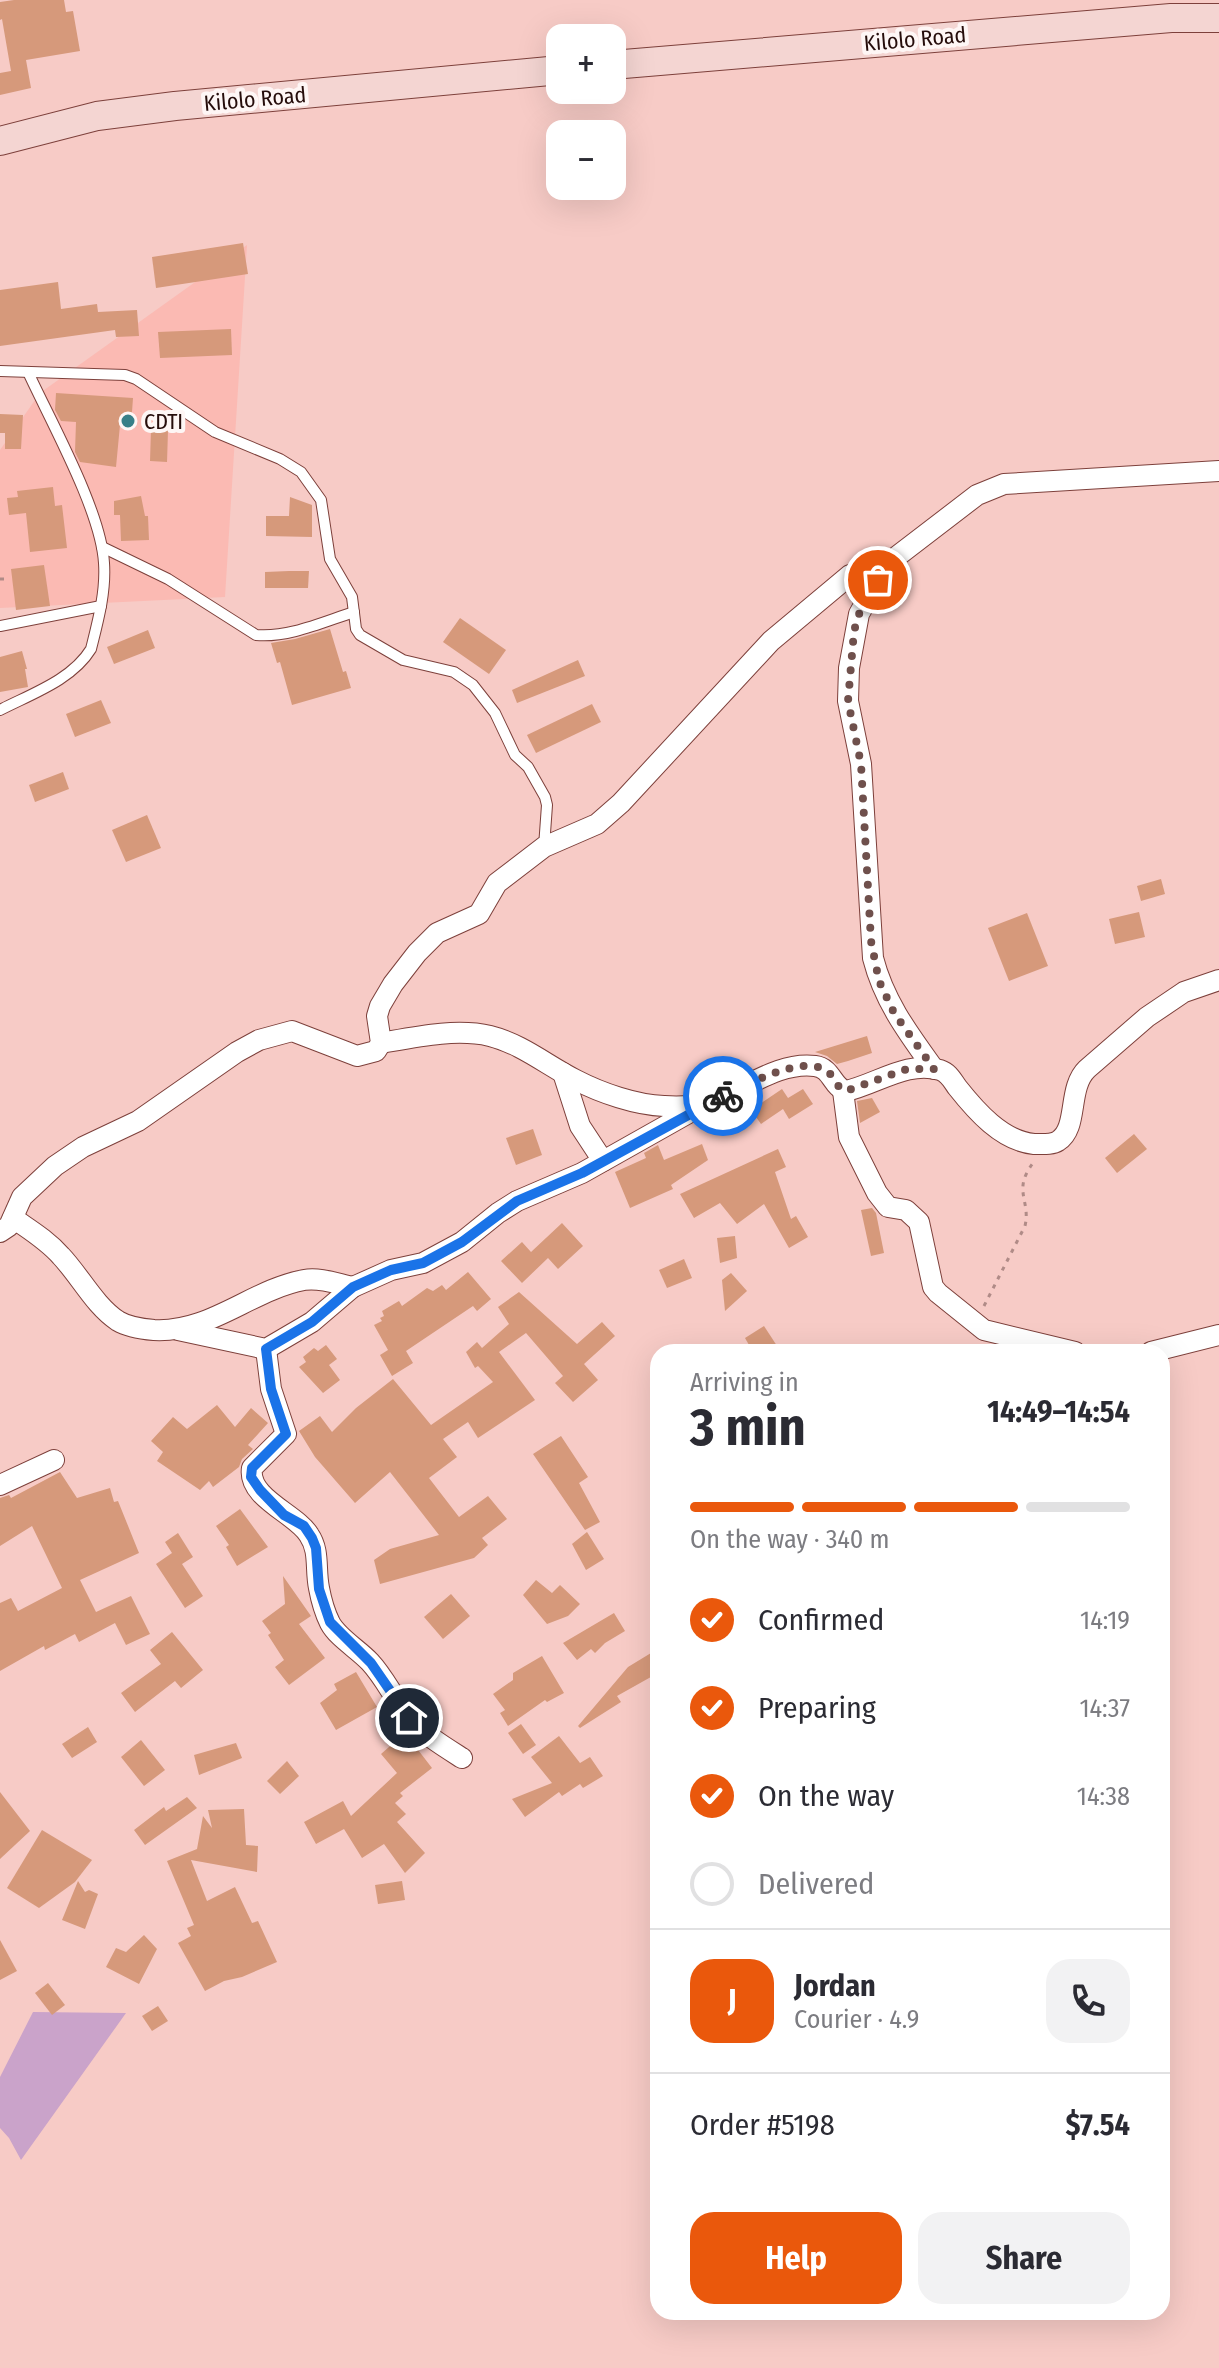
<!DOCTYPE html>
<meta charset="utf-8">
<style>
:root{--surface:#fff;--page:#f2f2f3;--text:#2b2b33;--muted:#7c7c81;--line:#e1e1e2;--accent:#ea580c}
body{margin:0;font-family:"Fira Sans Condensed",sans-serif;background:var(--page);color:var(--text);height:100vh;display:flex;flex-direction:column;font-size:30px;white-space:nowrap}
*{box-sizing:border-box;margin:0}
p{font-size:26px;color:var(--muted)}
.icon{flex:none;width:44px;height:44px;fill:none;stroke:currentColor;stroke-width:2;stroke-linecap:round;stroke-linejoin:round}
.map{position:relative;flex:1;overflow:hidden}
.panel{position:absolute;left:650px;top:1344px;width:520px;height:976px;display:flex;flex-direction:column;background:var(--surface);border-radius:24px;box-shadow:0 8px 32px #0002}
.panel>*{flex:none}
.buttons{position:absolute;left:546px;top:24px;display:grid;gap:16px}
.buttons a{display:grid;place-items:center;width:80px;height:80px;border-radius:16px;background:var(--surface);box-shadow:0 8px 32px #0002;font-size:40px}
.pin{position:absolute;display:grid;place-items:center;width:68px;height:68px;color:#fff;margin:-34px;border:4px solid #fff;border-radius:50%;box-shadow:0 2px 8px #0007}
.courier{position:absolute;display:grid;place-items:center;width:80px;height:80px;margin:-40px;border:6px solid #1a73e8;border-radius:50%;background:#fff;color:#222;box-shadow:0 2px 10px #0007}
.headline em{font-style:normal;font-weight:700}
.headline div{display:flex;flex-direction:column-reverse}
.headline{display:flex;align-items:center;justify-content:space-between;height:136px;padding:0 40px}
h1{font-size:52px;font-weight:700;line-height:60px}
.bar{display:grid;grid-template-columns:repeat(4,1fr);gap:12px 8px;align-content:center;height:96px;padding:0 40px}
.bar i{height:10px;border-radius:6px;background:var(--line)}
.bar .active{background:var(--accent)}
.bar p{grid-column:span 4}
.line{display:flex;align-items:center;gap:20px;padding:0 40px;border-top:2px solid var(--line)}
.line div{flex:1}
.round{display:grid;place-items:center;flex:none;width:84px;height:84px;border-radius:24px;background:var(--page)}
ol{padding:0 40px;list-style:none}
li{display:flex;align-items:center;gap:24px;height:88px}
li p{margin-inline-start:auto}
li .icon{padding:8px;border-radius:50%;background:var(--accent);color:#fff;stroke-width:4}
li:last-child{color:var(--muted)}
li i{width:44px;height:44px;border:4px solid var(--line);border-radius:50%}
.primary-button{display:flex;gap:16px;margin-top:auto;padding:16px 40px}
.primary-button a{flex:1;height:92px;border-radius:24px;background:var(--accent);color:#fff;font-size:32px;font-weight:700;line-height:92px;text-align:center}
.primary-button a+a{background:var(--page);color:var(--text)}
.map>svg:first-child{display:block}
.built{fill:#fbbab3}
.green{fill:#caa3ca}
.building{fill:#d6997b}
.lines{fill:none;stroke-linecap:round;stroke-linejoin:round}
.lane-casing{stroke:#7d403b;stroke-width:12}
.street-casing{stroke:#7d403b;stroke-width:22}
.secondary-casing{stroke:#7d403b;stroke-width:30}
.path{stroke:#b08b87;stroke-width:3;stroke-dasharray:4 6;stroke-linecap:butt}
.lane{stroke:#fff;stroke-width:10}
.street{stroke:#fff;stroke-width:20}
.secondary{stroke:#f4d5d2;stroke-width:28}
.done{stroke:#6f504c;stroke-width:8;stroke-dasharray:0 14.4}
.route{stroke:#1a73e8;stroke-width:10}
.poi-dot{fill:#387f88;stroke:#fef6f5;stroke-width:3}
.labels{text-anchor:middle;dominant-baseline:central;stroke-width:8;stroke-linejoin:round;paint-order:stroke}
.street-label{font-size:22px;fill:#260d0b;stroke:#fef6f5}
.poi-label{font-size:22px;fill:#260d0b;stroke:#fef6f5;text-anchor:start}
</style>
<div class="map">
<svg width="1219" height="2368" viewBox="0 0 1219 2368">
<rect width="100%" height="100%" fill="#f7cbc6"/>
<path class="built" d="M247 245 225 597 0 608V450L40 393Z"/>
<path class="green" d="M33 2012 126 2013 21 2160 9 2138 0 2128V2077Z"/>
<g class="building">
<path d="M14 0H64L66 12 73 11 80 51 26 60 31 88 0 95V73L11 71 2 19 0 20V2Z"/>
<path d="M243 243 248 274 156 288 152 257Z"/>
<path d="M58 282 61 309 97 304 98 312 137 310 139 336 116 337 115 330 0 346V290Z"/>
<path d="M231 329 232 355 160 358 158 332Z"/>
<path d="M56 393 133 398 131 426 120 425 116 467 80 462 75 452 76 422 61 421 55 410Z"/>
<path d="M0 414 23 415 21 449H5V433H0Z"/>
<path d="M151 430H168L167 462 150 461Z"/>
<path d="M53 487 55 506 62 505 67 548 30 552 26 513 9 515 7 498 18 497 17 491Z"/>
<path d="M141 496 145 516H148L149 540 121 541 120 515H114V501Z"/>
<path d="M290 497 312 505V537L266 536V516H289Z"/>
<path d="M44 565 50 606 16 610 11 569Z"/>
<path d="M289 571H309L308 588H265V572Z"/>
<path d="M460 618 506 650 489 674 443 642Z"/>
<path d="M330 629 343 672 346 671 351 688 292 705 280 662 277 663 271 643 295 639Z"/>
<path d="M148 630 155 648 114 664 107 647Z"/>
<path d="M22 651 27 669H25L28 687 0 692V657Z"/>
<path d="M578 660 585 676 517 703 512 690Z"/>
<path d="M101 700 111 723 75 737 66 714Z"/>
<path d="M592 704 601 722 536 753 527 735Z"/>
<path d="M63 772 69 789 35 802 29 785Z"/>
<path d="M147 815 161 848 126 862 112 830Z"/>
<path d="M1161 879 1165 894 1141 901 1137 886Z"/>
<path d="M1139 912 1145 937 1115 944 1109 919Z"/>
<path d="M1027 913 1048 966 1009 981 988 928Z"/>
<path d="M867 1036 872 1053 848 1061 837 1064 827 1056 815 1052Z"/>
<path d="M782 1089 788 1098 803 1089 813 1104 789 1119 783 1109 761 1124 751 1110Z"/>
<path d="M872 1098 880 1112 860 1123 857 1101Z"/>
<path d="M533 1129 542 1155 516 1165 506 1138Z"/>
<path d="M1134 1134 1147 1149 1117 1173 1105 1158Z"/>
<path d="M702 1144 708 1160 671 1185 673 1189 630 1208 615 1172 646 1158 644 1153 658 1145 664 1160Z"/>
<path d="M778 1149 786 1167 775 1172 791 1219 796 1216 808 1237 789 1248 764 1204 737 1224 720 1203 694 1218 680 1194Z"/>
<path d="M872 1208 876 1213 884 1253 871 1256 861 1210Z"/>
<path d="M562 1223 583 1246 558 1269 548 1258 522 1283 501 1261 522 1242 531 1252Z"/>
<path d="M735 1236 737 1258 720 1263 717 1238Z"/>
<path d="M684 1259 692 1278 667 1288 659 1270Z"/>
<path d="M468 1272 491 1299 477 1311 473 1306 406 1351 413 1363 392 1376 380 1355 388 1350 374 1325 382 1321 380 1318 384 1316 382 1311 399 1301 402 1306 427 1288 433 1291 442 1285 446 1290Z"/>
<path d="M731 1273 747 1291 725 1311 722 1280Z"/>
<path d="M519 1292 577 1344 602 1322 615 1336 584 1364 598 1380 573 1402 555 1383 563 1376 526 1333 499 1352 535 1400 478 1438 468 1422 443 1439 457 1457 429 1478 459 1517 488 1496 507 1519 482 1538 488 1545 474 1558 380 1584 374 1560 390 1549 439 1535 390 1472 355 1503 315 1457 299 1431 320 1416 332 1432 356 1408 393 1379 431 1425 493 1382 478 1366 475 1368 466 1352 477 1342 482 1348 509 1324 498 1307Z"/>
<path d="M764 1326 781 1352H753L745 1338Z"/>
<path d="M326 1345 337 1359 329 1365 340 1380 323 1393 299 1367 306 1362 303 1357 314 1348 318 1351Z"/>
<path d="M217 1405 235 1427 251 1408 268 1423 248 1445 253 1449 242 1459 239 1467 213 1487 209 1481 200 1490 157 1461 163 1452 151 1441 173 1417 187 1429Z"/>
<path d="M561 1436 588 1477 579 1483 600 1522 585 1530 533 1454Z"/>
<path d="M60 1472 77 1498 110 1488 114 1502 118 1501 139 1553 80 1580 96 1612 131 1596 150 1634 126 1645 115 1623 79 1642 75 1634 45 1650 44 1646 0 1671V1603L11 1598 18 1611 62 1588 32 1526 0 1546V1498L9 1495 11 1498Z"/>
<path d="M240 1509 268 1547 237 1566 226 1547 229 1545 216 1526Z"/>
<path d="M587 1532 604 1559 586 1570 572 1544Z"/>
<path d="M178 1533 193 1557 182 1564 203 1596 185 1608 156 1564 172 1553 165 1542Z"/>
<path d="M283 1576 311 1616 299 1624 325 1658 289 1685 275 1667 284 1660 268 1635 271 1633 262 1621 285 1604Z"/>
<path d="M536 1580 552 1593 560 1585 580 1604 568 1616 547 1624 523 1595Z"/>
<path d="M451 1594 470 1616 443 1639 424 1617Z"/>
<path d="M614 1613 625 1631 605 1643 595 1653 591 1649 577 1660 563 1643Z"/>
<path d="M172 1632 203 1670 181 1688 175 1681 135 1712 121 1693 161 1664 150 1650Z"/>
<path d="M651 1653 658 1666V1673L617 1696 621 1702 580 1728 578 1726 628 1667Z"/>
<path d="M542 1656 564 1693 547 1702 545 1700 508 1726 500 1713 505 1710 493 1694 513 1680V1673Z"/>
<path d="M356 1672 377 1707 336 1730 320 1703 337 1690 334 1684Z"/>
<path d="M521 1724 536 1745 523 1754 508 1733Z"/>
<path d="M88 1727 97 1742 72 1758 62 1744Z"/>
<path d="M405 1733 432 1768 400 1793 403 1796 395 1803 406 1814 397 1822 425 1853 405 1873 384 1844 362 1858 344 1829 316 1844 304 1822 343 1801 351 1816 397 1773 381 1754Z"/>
<path d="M559 1736 580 1763 590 1757 603 1776 583 1788 580 1784 562 1796 559 1792 525 1817 512 1799 552 1783 531 1757Z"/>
<path d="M141 1740 165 1770 144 1786 121 1757Z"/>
<path d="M236 1743 242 1758 199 1775 194 1755Z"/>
<path d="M287 1761 299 1776 280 1794 267 1781Z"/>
<path d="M0 1792 30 1831 0 1859Z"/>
<path d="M187 1797 197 1808 145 1845 134 1830 164 1807 166 1811Z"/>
<path d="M244 1809 246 1845 258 1846 257 1872 191 1860 207 1901 235 1887 252 1923 258 1921 277 1962 242 1977 224 1981 205 1991 178 1943 191 1936 187 1928 194 1925 167 1861 197 1849 203 1816 212 1828 208 1810Z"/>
<path d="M42 1830 92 1860 75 1882 39 1908 7 1888Z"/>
<path d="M78 1881 85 1892 89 1890 98 1894 85 1929 62 1920Z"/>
<path d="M402 1881 405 1900 378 1904 375 1885Z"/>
<path d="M144 1935 157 1949 139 1984 106 1967 116 1948 126 1952Z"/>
<path d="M0 1940 17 1971 0 1980Z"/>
<path d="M48 1983 65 2005 52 2015 35 1993Z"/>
<path d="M158 2006 168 2021 152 2031 142 2016Z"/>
</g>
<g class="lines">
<defs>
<g id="lane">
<path d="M0 371 125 375 136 379 215 432 280 459 301 472 321 500 330 559 352 597 356 629 360 635 403 660 454 672 473 685 495 713 515 755 528 767 545 797 547 805 544 847"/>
<path d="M102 547 168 579 256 635C288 638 323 622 354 612"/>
<path d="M0 626 101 606"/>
<path d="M0 710C31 694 72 680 91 649 98 621 106 592 104 563 101 511 51 422 28 372"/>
</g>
<g id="street">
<path d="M887 564 859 614 849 668 848 701 861 764 873 958C884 1001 908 1033 934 1069"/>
<path d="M381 1043C415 1037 456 1028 490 1036 522 1044 548 1066 576 1080 601 1093 636 1105 664 1106 676 1107 694 1106 706 1103 741 1093 776 1061 815 1066 832 1068 832 1087 846 1091 877 1084 908 1060 940 1070 949 1073 952 1080 957 1087 976 1111 1002 1141 1034 1144 1042 1144 1052 1145 1058 1141 1079 1128 1067 1088 1087 1069L1147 1017 1184 992 1219 980"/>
<path d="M563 1073 580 1126 603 1161"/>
<path d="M843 1091 849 1137 877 1193 888 1207 906 1210 919 1222 933 1287 938 1293 984 1330 1075 1352"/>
<path d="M13 1218C30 1230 47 1240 61 1256 80 1276 95 1306 118 1321 128 1327 142 1329 154 1330 210 1333 251 1290 304 1280 320 1277 338 1284 353 1287"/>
<path d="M0 1232 9 1226 22 1197 55 1166 83 1147 138 1121 237 1052 259 1040 292 1031 357 1056 376 1051 381 1043 377 1016 380 1006 393 984 417 953 437 933 479 914 497 883 544 847 597 824 621 803 771 641 850 575 887 564 977 495 1004 484 1219 471"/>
<path d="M178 1330 266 1349 312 1322 353 1287 391 1270 423 1263 462 1242 498 1213 517 1201 582 1173 701 1106"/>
<path d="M266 1349 271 1389 286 1434 252 1468C247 1498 297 1514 309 1535 320 1551 315 1569 319 1588 321 1599 325 1613 330 1623 338 1638 358 1649 370 1662 385 1678 394 1699 409 1717 423 1734 443 1746 462 1758"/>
<path d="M1151 1352 1219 1335"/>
<path d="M0 1485 54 1460"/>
</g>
<g id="secondary">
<path d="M612 65 1171 18H1219"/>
<path d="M0 141 97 116 175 106 560 70"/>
</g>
</defs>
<use href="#lane" class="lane-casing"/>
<use href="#street" class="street-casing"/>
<use href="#secondary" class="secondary-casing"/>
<g class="path">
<path d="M0 579H6"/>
<path d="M984 1306 1025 1226C1031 1200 1012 1191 1033 1163"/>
</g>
<use href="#lane" class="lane"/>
<use href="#street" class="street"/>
<use href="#secondary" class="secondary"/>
</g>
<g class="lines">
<path class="done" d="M723 1096C747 1085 800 1055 825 1070 835 1075 835 1088 846 1091L907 1069H934L894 1013 879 981 871 941 861 764 848 701 854 631 859 614 878 580"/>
<path class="route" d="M409 1718 371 1663 330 1622 319 1589 316 1548 312 1538 304 1526 284 1515 260 1490 251 1477 252 1468 286 1434 271 1389 266 1349 312 1322 353 1287 391 1270 423 1263 462 1242 517 1201 582 1173 723 1096"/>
</g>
<circle class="poi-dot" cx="128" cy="421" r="8"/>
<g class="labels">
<g class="street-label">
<text transform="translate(915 39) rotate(-5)">Kilolo Road</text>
<text transform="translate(255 99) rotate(-5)">Kilolo Road</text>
</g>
<g class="poi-label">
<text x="144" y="421">CDTI</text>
</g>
</g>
</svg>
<div class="buttons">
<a>+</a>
<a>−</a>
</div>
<div class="pin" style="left:878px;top:580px;background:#ea580c"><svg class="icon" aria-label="bag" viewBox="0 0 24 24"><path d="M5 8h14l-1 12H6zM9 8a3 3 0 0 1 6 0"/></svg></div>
<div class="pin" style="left:409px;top:1718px;background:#1f2937"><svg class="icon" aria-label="home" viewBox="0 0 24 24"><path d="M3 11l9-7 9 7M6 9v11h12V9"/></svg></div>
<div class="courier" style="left:723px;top:1096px"><svg class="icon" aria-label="bike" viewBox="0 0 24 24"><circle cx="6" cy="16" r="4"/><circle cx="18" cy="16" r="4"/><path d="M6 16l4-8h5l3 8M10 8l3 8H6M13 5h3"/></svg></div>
<section class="panel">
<div class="headline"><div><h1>3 min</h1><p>Arriving in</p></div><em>14:49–14:54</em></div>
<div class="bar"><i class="active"></i><i class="active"></i><i class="active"></i><i></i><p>On the way · 340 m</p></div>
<ol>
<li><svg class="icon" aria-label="check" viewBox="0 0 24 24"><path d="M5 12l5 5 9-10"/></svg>Confirmed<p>14:19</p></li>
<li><svg class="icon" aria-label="check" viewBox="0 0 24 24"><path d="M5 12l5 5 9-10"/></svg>Preparing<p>14:37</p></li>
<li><svg class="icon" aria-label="check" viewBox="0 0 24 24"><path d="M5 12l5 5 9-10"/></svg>On the way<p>14:38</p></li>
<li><i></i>Delivered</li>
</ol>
<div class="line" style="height:144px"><b class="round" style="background:var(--accent);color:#fff">J</b><div><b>Jordan</b><p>Courier · 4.9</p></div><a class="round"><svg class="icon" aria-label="phone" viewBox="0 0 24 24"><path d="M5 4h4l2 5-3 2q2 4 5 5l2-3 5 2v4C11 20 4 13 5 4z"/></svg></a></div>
<div class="line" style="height:104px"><div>Order #5198</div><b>$7.54</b></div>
<div class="primary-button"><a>Help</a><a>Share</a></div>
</section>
</div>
